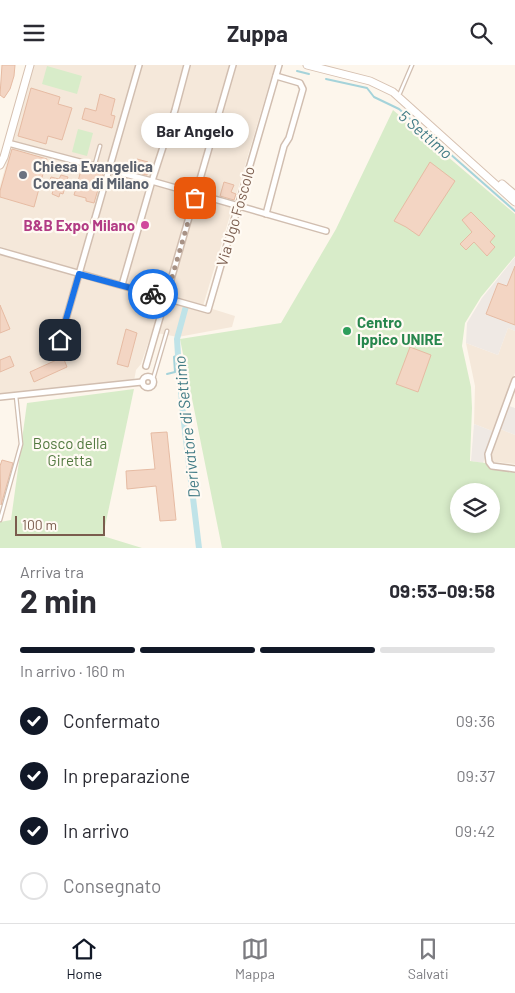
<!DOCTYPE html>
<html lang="it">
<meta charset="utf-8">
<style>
:root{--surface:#fff;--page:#f2f2f3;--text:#2b2b33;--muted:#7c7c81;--line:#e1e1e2;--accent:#111827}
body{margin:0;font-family:Barlow,sans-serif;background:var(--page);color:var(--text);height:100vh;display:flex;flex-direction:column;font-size:19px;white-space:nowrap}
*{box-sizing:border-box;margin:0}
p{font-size:16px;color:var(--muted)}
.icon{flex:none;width:28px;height:28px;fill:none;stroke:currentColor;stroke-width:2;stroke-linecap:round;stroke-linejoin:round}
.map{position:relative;height:483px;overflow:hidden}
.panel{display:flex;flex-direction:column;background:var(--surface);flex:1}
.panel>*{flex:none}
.fabs{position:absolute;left:450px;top:418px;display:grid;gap:10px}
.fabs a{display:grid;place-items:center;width:50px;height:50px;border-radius:50%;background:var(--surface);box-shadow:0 2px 8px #0003;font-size:25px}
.scale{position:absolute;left:15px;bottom:12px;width:90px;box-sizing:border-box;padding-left:5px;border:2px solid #7a5c4d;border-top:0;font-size:14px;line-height:18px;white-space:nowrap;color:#7a5c4d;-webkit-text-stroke:4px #fffaf3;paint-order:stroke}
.pin{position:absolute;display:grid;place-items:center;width:42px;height:42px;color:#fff;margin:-21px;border-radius:10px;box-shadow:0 2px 8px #0006}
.courier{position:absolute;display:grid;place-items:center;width:50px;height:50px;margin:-25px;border:4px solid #1a73e8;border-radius:50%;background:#fff;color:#222;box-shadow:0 1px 6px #0007}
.bubble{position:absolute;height:35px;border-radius:18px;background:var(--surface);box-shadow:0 2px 8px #0003;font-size:16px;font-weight:700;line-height:35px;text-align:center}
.head em{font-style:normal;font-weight:700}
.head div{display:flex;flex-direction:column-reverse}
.head{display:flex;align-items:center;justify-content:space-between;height:85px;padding:0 20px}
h1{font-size:32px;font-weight:700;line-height:38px}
.bar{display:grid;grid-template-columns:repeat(4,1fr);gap:8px 5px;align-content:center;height:60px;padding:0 20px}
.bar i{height:6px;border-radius:4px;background:var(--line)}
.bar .current{background:var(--accent)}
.bar p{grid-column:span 4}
ol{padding:0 20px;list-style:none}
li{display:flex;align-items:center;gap:15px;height:55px}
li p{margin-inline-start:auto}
li .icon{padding:5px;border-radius:50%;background:var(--accent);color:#fff;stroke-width:4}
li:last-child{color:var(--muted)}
li i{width:28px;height:28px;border:2px solid var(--line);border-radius:50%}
header{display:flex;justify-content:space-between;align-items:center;height:65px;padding:0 20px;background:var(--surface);font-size:22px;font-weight:700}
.dock{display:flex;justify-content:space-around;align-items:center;height:70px;border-top:1px solid var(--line);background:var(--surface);font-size:14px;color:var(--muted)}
.dock a{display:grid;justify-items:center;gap:2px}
.dock .current{color:var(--accent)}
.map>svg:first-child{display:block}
.residential{fill:#f5e8da}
.industrial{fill:#efe9e4}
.green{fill:#d8ecc9;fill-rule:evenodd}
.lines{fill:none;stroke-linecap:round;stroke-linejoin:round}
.stream{stroke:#a5d3da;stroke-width:2}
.canal{stroke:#bfe3e8;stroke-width:6}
.building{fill:#f3d5c3;stroke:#e6bba3}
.lane-casing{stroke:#d1beb0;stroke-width:5}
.street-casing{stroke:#d1beb0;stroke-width:8}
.secondary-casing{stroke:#d6c0b0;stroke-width:9}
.lane{stroke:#fff;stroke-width:2.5}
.street{stroke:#fff;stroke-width:5}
.secondary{stroke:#fff;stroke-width:7}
.done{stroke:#a89285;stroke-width:5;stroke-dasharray:0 9}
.route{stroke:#1a73e8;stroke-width:6}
.worship-dot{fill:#6b7280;stroke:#fffaf3;stroke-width:2}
.hotel-dot{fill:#d1479c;stroke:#fffaf3;stroke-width:2}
.leisure-dot{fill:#2e9e5b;stroke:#fffaf3;stroke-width:2}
.labels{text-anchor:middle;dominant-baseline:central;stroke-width:4.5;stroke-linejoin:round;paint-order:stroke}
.worship-label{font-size:15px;font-weight:bold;fill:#5b616d;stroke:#fffaf3;text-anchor:start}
.street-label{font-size:15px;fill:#7a5c4d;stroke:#fffaf3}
.hotel-label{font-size:15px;font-weight:bold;fill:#b23c85;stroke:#fffaf3;text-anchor:end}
.leisure-label{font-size:15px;font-weight:bold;fill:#27864d;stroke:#fffaf3;text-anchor:start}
.park-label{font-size:15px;fill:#537a41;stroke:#fffaf3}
.water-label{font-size:16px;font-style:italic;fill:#437c86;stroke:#fffaf3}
</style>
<header><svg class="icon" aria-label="menu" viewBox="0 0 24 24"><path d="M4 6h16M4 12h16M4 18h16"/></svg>Zuppa<svg class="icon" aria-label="search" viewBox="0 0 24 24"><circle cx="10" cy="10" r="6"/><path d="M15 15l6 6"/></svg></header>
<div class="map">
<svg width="515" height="483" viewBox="0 0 515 483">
<rect width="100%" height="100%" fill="#fdf6ec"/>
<g class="residential">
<path d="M34 0H275L203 241 235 251 232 262 178 272 152 267 141 299 136 305 134 316 0 329V121Z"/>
<path d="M508 263 515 266V308L495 367 474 359 475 321 466 278 498 290Z"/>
<path d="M498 363 515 370V399L486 396Z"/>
</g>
<g class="industrial">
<path d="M515 192V266L508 263 498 290 466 278 467 258 482 233Z"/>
<path d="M506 340 515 343V370L498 363Z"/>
<path d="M474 359 495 367 483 398 471 396Z"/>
</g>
<g class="green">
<path d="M47 1 82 11 77 29 42 19Z"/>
<path d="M393 45 515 149V191L481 232 465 258 462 281 471 322 472 343 470 396 515 402V483H222L180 274 281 258 336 164ZM459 426H491V459H468L467 464V459H459Z"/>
<path d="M78 64 93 68 87 91 72 87Z"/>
<path d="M134 324 103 471 142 483H0V457L11 455 27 338Z"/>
</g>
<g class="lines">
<g class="stream">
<path d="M297 6 309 9"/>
<path d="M326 14 367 23 374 32 399 44 515 146"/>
<path d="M167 309 175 307 174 292 178 290"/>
</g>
<path class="canal" d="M186 241 177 274 178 290 183 349 199 483"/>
</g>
<g class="building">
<path d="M2 0H15L14 11 10 24 4 33 0 30Z"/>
<path d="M31 23 60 32 58 39 72 43 62 75 48 71 46 79 18 71Z"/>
<path d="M100 29 115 34 111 50 115 51 112 63 82 54 85 43 96 46Z"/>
<path d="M12 84 47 94 34 142 0 132V126Z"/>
<path d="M137 94 148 97 146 103 149 104 147 110 134 107Z"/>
<path d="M430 97 455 116 419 171 406 162 394 156Z"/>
<path d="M82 102 103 108 94 138 86 136V133L74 130Z"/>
<path d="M61 110 68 112 63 129 60 128 59 132 52 129 53 126 47 124 51 112 59 114Z"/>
<path d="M224 117 234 120 231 127 236 129 234 135 220 131Z"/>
<path d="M471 147 495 171 490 177 495 182 487 191 474 177 466 185 460 179 472 167 462 155Z"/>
<path d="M515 201V260L486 249 498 218 507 221Z"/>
<path d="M0 240 10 264 0 268Z"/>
<path d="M126 264 137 268 128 302 117 299Z"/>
<path d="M410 282 431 290 418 327 396 319Z"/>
<path d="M10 291 14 301 0 307V295Z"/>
<path d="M63 292 67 302 34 317 30 307Z"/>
<path d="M167 367 176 455 160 456 156 421 127 424 126 406 155 404 151 368Z"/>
<path d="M2 395 13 398 1 440 0 401Z"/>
</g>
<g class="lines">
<defs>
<g id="lane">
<path d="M400 28 412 0"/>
<path d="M95 99 100 81"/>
<path d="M153 314 167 266"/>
<path d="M0 455 21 379 16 331"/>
</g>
<g id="street">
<path d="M8 78 148 115 326 166"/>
<path d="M266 149 284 81 289 73 303 24 300 18 276 11"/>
<path d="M0 186 208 245 279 0"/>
<path d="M122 220 152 116 175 45 187 0"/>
<path d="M46 273 60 275 139 0"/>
<path d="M146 301 233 0"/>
<circle cx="148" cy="317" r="5.5"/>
<path d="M515 315 488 389 489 397 492 401 515 404"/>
<path d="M0 332 142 317"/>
</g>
<g id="secondary">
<path d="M307 0 370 16 393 27 515 137"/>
<path d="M0 100 4 92 30 0"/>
<path d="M502 119 515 130"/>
</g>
</defs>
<use href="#lane" class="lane-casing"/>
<use href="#street" class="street-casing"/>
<use href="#secondary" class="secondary-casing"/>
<use href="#lane" class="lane"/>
<use href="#street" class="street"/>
<use href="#secondary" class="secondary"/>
</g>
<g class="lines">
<path class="done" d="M153 229 166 233 195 133"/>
<path class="route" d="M60 275 79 209 153 229"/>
</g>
<circle class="worship-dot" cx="23" cy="110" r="5"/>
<circle class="hotel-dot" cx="145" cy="160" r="5"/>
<circle class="leisure-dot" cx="347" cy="266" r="5"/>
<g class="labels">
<g class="worship-label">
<text x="33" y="101">Chiesa Evangelica<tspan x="33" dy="17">Coreana di Milano</tspan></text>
</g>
<g class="street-label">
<text transform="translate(235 151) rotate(-74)">Via Ugo Foscolo</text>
</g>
<g class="hotel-label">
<text x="135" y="160">B&amp;B Expo Milano</text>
</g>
<g class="leisure-label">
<text x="357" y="257">Centro<tspan x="357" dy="17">Ippico UNIRE</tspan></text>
</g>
<g class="park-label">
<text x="70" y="378">Bosco della<tspan x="70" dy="17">Giretta</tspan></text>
</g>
<g class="water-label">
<text transform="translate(426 69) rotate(41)">5 Settimo</text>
<text transform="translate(186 362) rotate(-96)">Derivatore di Settimo</text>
</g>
</g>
</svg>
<div class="fabs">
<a><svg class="icon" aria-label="layers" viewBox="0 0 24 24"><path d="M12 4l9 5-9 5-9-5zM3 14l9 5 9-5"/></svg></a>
</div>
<div class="scale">100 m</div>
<div class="pin" style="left:195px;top:133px;background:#ea580c"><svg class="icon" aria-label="bag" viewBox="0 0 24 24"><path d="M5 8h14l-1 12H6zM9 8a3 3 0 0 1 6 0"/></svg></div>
<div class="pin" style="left:60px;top:275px;background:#1f2937"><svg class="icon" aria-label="home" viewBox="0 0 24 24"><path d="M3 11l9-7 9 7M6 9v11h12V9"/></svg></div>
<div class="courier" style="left:153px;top:229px"><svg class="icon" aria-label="bike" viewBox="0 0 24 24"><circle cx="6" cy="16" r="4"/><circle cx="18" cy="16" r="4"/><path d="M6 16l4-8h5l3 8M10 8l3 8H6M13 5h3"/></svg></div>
<div class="bubble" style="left:141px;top:48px;width:108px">Bar Angelo</div>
</div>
<section class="panel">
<div class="head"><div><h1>2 min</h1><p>Arriva tra</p></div><em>09:53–09:58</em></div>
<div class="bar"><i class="current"></i><i class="current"></i><i class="current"></i><i></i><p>In arrivo · 160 m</p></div>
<ol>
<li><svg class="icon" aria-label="check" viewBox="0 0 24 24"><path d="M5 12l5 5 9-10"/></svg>Confermato<p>09:36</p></li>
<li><svg class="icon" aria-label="check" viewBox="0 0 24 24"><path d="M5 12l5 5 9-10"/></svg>In preparazione<p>09:37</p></li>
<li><svg class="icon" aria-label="check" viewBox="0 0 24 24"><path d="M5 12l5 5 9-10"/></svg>In arrivo<p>09:42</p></li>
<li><i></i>Consegnato</li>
</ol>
</section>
<nav class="dock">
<a class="current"><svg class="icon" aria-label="home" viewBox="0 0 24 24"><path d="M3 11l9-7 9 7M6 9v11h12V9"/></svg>Home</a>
<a><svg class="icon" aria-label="map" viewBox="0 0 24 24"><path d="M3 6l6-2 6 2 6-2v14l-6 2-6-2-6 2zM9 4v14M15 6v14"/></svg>Mappa</a>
<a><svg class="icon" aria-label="saved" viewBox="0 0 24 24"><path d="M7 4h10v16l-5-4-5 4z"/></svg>Salvati</a>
</nav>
